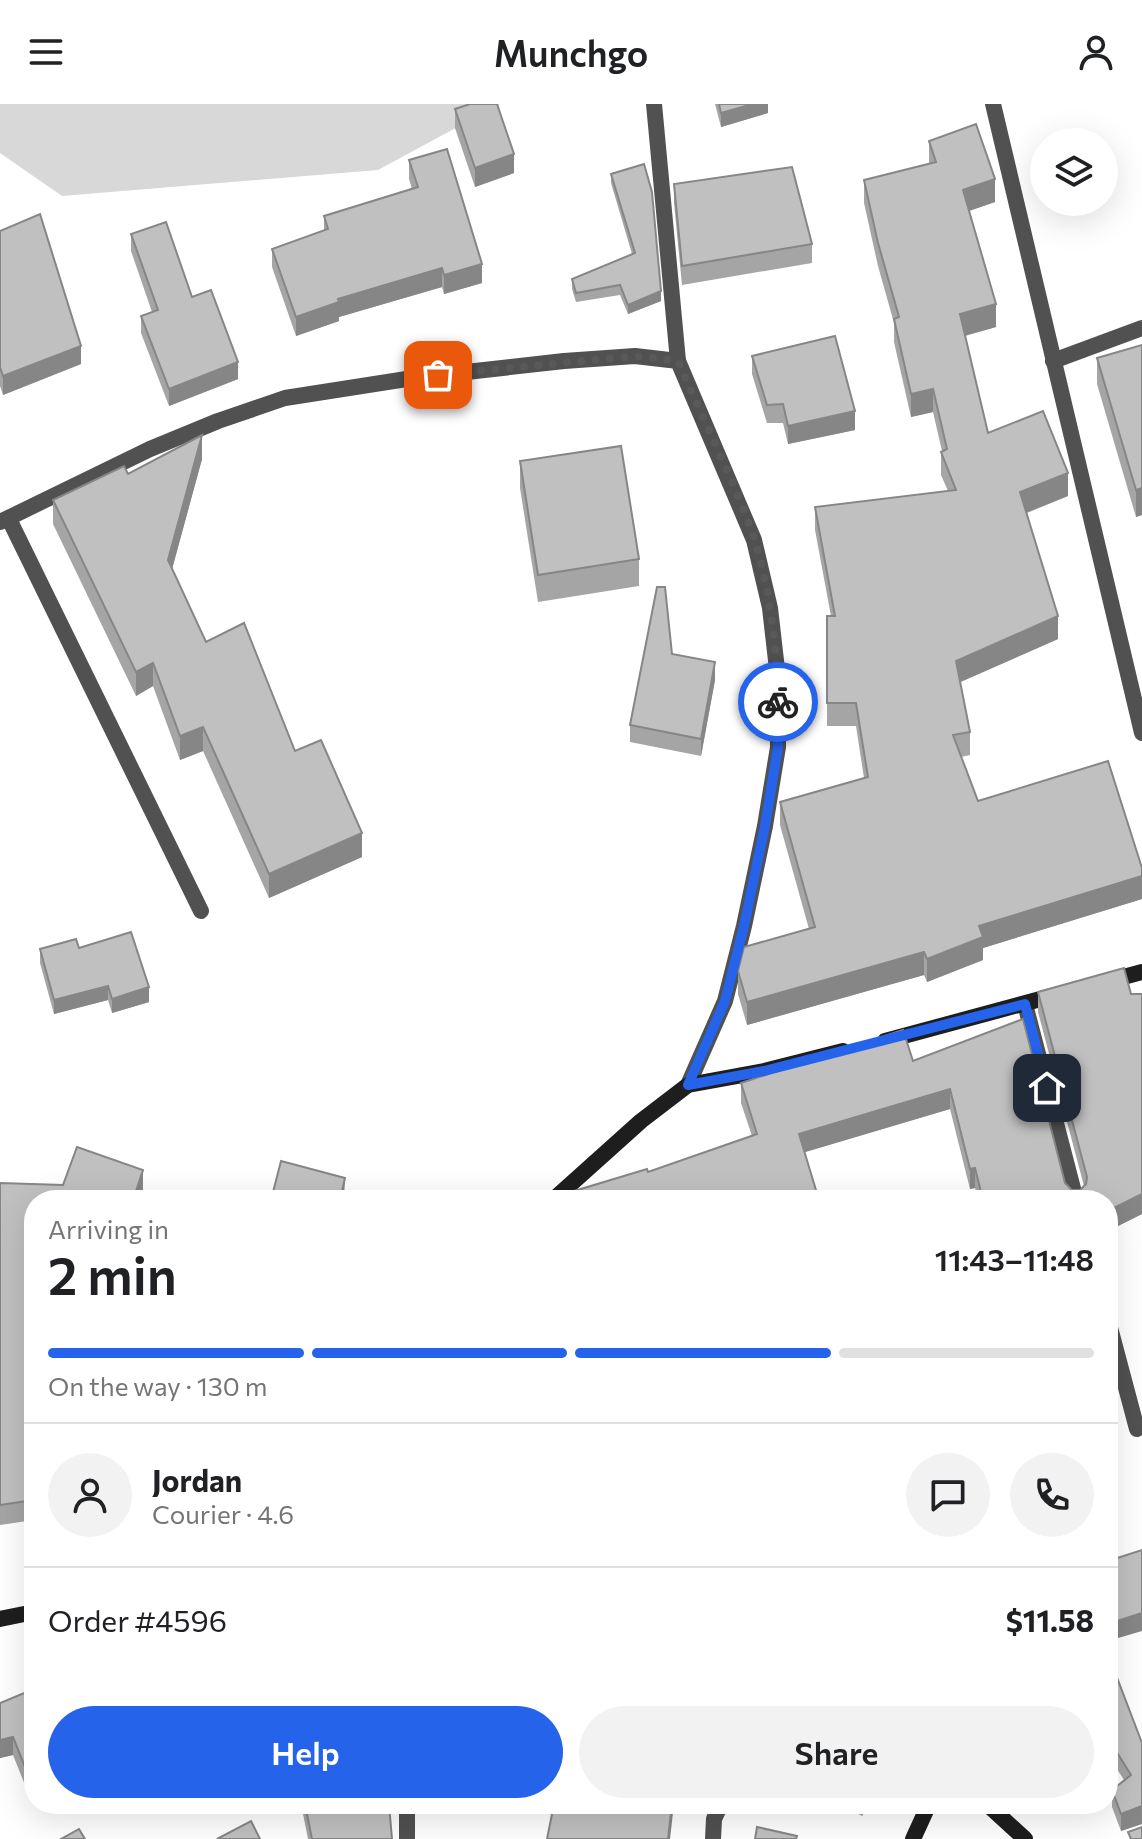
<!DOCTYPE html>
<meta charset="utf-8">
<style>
:root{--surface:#fff;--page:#f2f2f2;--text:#202124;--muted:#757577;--line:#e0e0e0;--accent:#2563eb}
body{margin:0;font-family:Commissioner,sans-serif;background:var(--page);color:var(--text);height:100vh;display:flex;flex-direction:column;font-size:30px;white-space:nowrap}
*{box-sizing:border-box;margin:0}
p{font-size:26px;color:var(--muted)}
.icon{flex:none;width:44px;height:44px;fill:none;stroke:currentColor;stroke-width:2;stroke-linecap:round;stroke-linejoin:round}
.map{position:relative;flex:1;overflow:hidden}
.sheet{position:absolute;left:24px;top:1086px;width:1094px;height:624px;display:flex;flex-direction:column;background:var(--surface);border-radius:32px;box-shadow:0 8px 32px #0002}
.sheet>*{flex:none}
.fabs{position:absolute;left:1030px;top:24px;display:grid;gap:16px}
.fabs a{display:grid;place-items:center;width:88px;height:88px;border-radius:50%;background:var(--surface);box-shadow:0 8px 32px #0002;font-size:40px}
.pin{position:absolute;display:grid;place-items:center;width:68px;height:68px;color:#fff;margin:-34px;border-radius:16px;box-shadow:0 4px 12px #0006}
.courier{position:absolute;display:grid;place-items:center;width:80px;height:80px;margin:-40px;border:6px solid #2563eb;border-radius:50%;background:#fff;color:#222;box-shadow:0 2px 10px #0007}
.overview em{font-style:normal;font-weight:600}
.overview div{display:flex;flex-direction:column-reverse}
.overview{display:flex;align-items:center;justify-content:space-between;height:136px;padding:0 24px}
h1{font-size:52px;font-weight:600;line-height:60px}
.bar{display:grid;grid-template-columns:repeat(4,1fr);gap:12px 8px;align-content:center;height:96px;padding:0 24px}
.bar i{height:10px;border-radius:6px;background:var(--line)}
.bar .active{background:var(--accent)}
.bar p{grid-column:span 4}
.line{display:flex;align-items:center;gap:20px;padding:0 24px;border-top:2px solid var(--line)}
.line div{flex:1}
.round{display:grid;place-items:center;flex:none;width:84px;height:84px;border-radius:42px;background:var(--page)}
.primary-button{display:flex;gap:16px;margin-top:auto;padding:16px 24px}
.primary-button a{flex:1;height:92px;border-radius:48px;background:var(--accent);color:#fff;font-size:32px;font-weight:600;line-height:92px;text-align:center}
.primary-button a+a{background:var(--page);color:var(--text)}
header{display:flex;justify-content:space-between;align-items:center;height:104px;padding:0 24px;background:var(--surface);font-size:36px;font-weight:600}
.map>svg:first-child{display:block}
.green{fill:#d8d8d8}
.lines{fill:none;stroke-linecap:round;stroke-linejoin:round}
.street{stroke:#515151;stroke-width:16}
.secondary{stroke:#1e1e1e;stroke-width:16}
.wall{fill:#a5a5a5}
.shaded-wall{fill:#868686}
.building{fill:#c0c0c0;stroke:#868686;stroke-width:2}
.done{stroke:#595959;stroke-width:8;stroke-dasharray:0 14.4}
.route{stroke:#2563eb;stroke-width:10}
</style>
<header><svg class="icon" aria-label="menu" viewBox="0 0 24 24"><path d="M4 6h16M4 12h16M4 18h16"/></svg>Munchgo<svg class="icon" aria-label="person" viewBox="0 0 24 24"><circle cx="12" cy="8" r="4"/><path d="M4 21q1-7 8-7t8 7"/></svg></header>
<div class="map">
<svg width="1142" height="1735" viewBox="0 0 1142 1735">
<rect width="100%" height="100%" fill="#fff"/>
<path class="green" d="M0 0H500L378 66 62 92 0 49Z"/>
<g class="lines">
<g class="street">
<path d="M654 0 678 257"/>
<path d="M993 0 1142 629"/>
<path d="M1053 257 1142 224"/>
<path d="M9 415 201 807"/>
<path d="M0 418 150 345 218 317 285 294 413 274 564 257 635 252 678 257 754 436 770 504 778 574V643L765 722 744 822 725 897 688 981"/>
<path d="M1025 900 1076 1096"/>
<path d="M1108 1216 1137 1325"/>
<path d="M407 1700V1735"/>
<path d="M713 1735 714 1715 721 1700"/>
</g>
<g class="secondary">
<path d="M1105 878 1142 868"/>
<path d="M885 937 1059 890"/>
<path d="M553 1096 641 1017 688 981 764 967 843 947"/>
<path d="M0 1515 34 1508"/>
<path d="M987 1700 1025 1735"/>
<path d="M913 1735 929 1700"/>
</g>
</g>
<g class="wall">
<path d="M715 0H768V9L721 23Z"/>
<path d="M455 5 514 69 475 83 455 24Z"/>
<path d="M929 37 995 98 969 107 996 223 965 232 988 329 1068 392 1027 409 1058 535 960 578 970 628V651L961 653 978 697 1142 764V795L983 844V856L927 878 924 871 747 921 738 890V867L809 825 780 721V698L864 674 856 622H827V512H831L815 426V403L948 387 941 371V348L942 347 933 308 911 313 894 238V219L878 162 864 99V76L929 60Z"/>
<path d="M409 56 482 179 444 190 442 183 339 213V217L296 232 272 163V145L324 126V112L412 85 409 75Z"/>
<path d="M611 70 661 197 628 210 620 191 576 198 572 185V175L632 150 611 79Z"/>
<path d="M674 80 812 140V159L682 181 674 99Z"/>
<path d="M0 127 81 260 3 291 0 282Z"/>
<path d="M131 130 192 193 238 275 169 302 141 229V212L152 208 131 147Z"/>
<path d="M1142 241V411L1136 413 1097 280V254Z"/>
<path d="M752 252 855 326 788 340 783 319H767L752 270Z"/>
<path d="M202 355 172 465 206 538 295 647 362 753 269 794 203 647 180 656 153 582 136 592 53 420V396L128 370Z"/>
<path d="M520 357 639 455V482L538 498 520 384Z"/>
<path d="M672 550 715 576 701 652 630 638V621Z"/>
<path d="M79 844 149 898 112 909 108 896 54 910 40 859V845Z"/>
<path d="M1038 888 1142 1110 1108 1127V1096H978L975 1084 970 1085 950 1005 804 1048 819 1096H571V1088L648 1068 752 1032 741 999V979L913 957 1065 1079 1072 1086H1080L1084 1082 1038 908Z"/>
<path d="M0 1079 143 1086 34 1096V1416L0 1421Z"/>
<path d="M1108 1550 1142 1639V1720L1121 1727 1112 1703V1686L1124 1676 1108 1651Z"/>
<path d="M34 1585 29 1691 13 1651 0 1654V1599Z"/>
<path d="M301 1700H389L392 1735H308Z"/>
<path d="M840 1700H868L862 1712Z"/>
</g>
<g class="shaded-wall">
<path d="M753 0H768V9L721 23V9Z"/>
<path d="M514 50V69L475 83V64Z"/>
<path d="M995 75V98L963 109V86Z"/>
<path d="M482 160V179L444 190V171Z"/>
<path d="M442 164V183L339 213V217L296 232V213L338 195Z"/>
<path d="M661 187V197L628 210V201Z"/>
<path d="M996 200V223L960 233V210Z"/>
<path d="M81 242V260L3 291V272Z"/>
<path d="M238 258V275L169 302V285Z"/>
<path d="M933 285V308L911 313V290Z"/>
<path d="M855 307V326L788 340V322Z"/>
<path d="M202 331V355L168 480V456Z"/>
<path d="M1068 369V392L1020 411V388Z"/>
<path d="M1142 384V411L1136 413V386Z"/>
<path d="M1058 512V535L956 580V557Z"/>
<path d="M715 558V576L701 652V635Z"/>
<path d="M153 559V582L136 592V568Z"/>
<path d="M203 623V647L180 656V632Z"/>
<path d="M362 729V753L269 794V770Z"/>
<path d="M1142 772V795L983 844V856L927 878V855L979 822Z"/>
<path d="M924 848V871L747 921V898Z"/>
<path d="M108 882V896L54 910V896Z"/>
<path d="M149 883V898L112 909V895Z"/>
<path d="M950 985V1005L799 1050V1030Z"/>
<path d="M975 1064V1084L970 1085V1065Z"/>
<path d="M143 1066V1086L140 1096H133Z"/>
<path d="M345 1074 344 1096H340Z"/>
<path d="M1142 1090V1110L1108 1127V1107Z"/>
<path d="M1142 1509V1527L1108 1537V1520Z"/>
<path d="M13 1633V1651L0 1654V1636Z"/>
<path d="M34 1671V1689L29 1691V1673Z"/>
<path d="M672 1700H674L670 1735H668Z"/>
<path d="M862 1700H868L862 1712Z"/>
<path d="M1142 1702V1720L1121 1727V1710Z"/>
</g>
<g class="building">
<path d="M470 0H497L514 50 475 64 455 5Z"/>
<path d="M719 0H753L721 9Z"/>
<path d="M976 20 995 75 963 86 996 200 960 210 988 329 1043 307 1068 369 1020 388 1058 512 956 557 970 628 953 631 978 697 1108 657 1142 764V772L979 822 983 833 927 855 924 848 747 898 738 867 744 843 815 823 780 698 868 673 856 599H827V512H835L815 403 956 386 941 348 947 345 933 285 911 290 894 215 899 213 878 139 864 76 936 58 929 37Z"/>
<path d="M447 45 482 160 444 171 442 164 338 195 339 198 296 213 272 145 328 125 324 112 418 83 409 56Z"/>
<path d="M644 60 652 88 661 187 628 201 620 181 576 189 572 175 635 149 611 70Z"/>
<path d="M792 63 812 140 682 162 674 80Z"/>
<path d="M40 110 81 242 3 272 0 263V127Z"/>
<path d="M166 118 192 193 211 186 238 258 169 285 141 212 158 206 131 130Z"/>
<path d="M835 232 855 307 788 322 783 300 767 301 752 252Z"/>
<path d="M1142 241V384L1136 386 1097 254Z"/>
<path d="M202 331 168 456 206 538 244 519 295 647 321 636 362 729 269 770 203 623 180 632 153 559 136 568 53 396 124 362 128 370Z"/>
<path d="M621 342 639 455 538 471 520 357Z"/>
<path d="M657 483H665L672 550 715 558 701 635 630 621Z"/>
<path d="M131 828 149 883 112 895 108 882 54 896 40 845 76 835 79 844Z"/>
<path d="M1124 864 1131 890H1142V1090L1108 1107V1096H983L975 1064 970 1065 950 985 799 1030 819 1096H574L571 1088 647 1065 648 1068 757 1030 741 979 903 926 913 957 1023 915 1065 1079 1072 1086H1080L1086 1080 1087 1073 1038 888Z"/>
<path d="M77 1043 143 1066 133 1096H34V1396L0 1401V1079L63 1081Z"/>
<path d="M281 1057 345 1074 340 1096H271Z"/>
<path d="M1142 1446V1509L1108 1520V1457Z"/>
<path d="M1108 1550 1142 1639V1702L1121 1710 1112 1686 1131 1671 1108 1634Z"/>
<path d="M34 1585V1671L29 1673 13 1633 0 1636V1599Z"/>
<path d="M305 1700H389L392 1735H312Z"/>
<path d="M554 1700H672L668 1735H547Z"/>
<path d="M251 1717 260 1735H217Z"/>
<path d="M757 1723 797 1732 796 1735H755Z"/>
<path d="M1142 1723V1735H1131L1128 1728Z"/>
<path d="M79 1725 85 1735H61Z"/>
</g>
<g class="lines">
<path class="done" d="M438 271 635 252 678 257C703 316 733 373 754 434 769 480 778 550 778 598"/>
<path class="route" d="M778 598V643L765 722 744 822 725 897 688 981 764 967 1025 900 1047 984"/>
</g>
</svg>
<div class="fabs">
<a><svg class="icon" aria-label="layers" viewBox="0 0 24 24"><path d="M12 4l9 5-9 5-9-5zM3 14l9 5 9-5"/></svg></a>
</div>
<div class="pin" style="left:438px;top:271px;background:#ea580c"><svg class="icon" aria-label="bag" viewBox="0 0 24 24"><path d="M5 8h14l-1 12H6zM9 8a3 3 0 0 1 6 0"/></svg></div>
<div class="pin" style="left:1047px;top:984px;background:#1f2937"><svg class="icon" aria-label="home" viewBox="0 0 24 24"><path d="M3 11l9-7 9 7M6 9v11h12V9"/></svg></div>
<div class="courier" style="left:778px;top:598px"><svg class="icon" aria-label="bike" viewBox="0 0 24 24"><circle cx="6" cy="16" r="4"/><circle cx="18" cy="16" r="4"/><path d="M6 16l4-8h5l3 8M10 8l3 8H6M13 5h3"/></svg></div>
<section class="sheet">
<div class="overview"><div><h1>2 min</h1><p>Arriving in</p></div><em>11:43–11:48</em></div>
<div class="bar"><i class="active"></i><i class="active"></i><i class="active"></i><i></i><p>On the way · 130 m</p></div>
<div class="line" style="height:144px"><a class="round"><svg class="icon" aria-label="person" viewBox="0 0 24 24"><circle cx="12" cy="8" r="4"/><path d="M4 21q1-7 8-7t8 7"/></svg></a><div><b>Jordan</b><p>Courier · 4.6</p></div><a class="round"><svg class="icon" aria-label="chat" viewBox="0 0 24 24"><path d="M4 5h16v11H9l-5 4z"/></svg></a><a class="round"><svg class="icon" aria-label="phone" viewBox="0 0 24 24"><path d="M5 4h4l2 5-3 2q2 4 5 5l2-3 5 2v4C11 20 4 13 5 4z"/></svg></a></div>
<div class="line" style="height:104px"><div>Order #4596</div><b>$11.58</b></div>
<div class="primary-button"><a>Help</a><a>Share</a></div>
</section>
</div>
